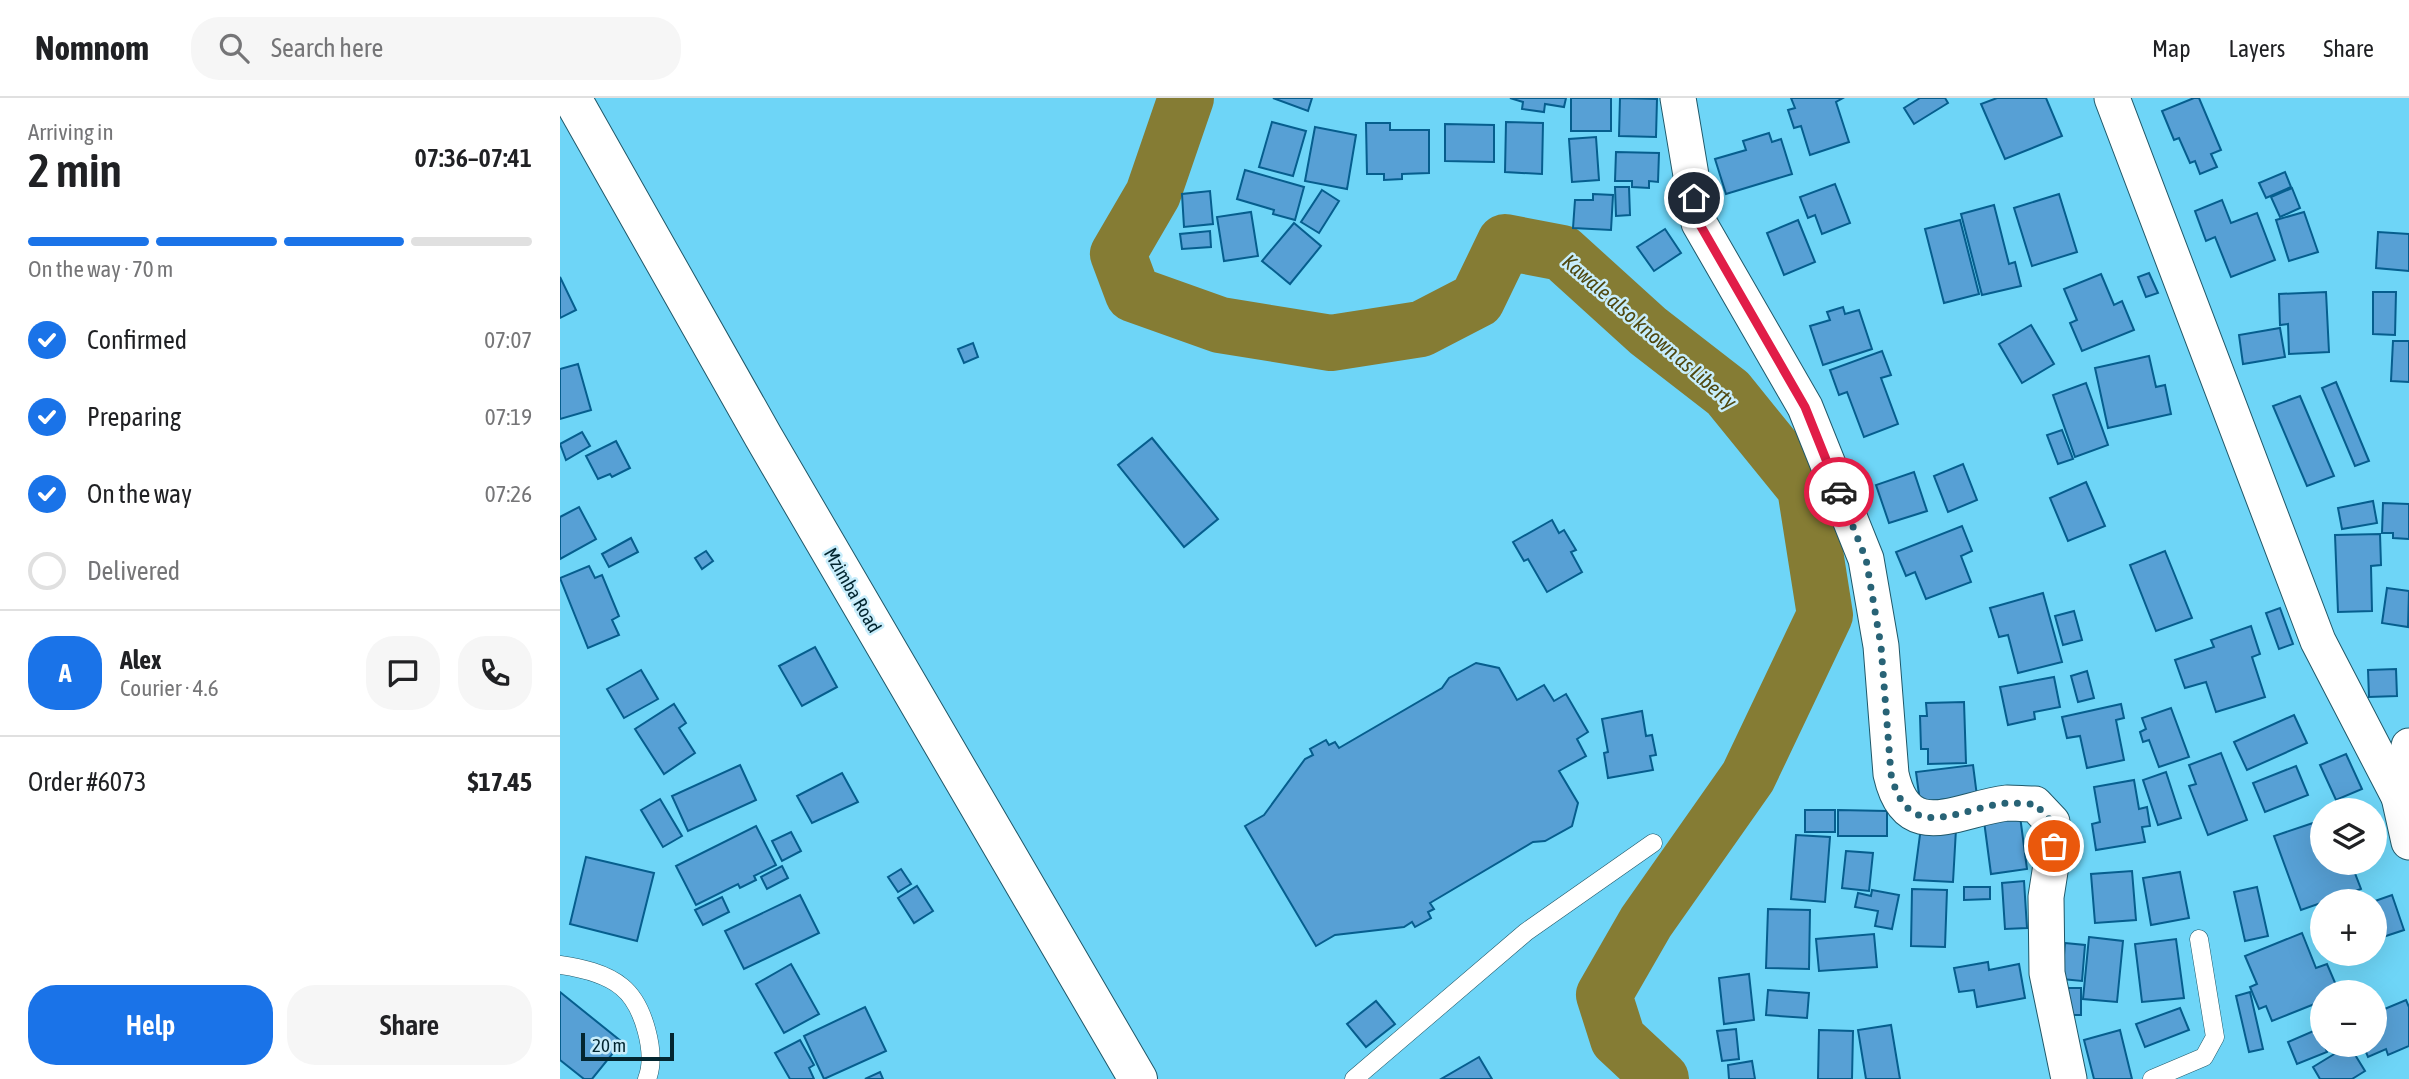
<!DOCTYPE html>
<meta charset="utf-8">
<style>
:root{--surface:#fff;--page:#f6f6f6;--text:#202124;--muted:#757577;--line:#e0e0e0;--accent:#1a73e8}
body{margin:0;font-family:"Asap Condensed",sans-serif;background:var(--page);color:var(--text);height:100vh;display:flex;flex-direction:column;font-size:26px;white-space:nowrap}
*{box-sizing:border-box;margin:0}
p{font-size:23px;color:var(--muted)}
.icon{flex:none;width:38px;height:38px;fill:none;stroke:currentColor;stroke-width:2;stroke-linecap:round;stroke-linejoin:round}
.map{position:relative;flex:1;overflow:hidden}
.details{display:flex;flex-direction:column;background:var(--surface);width:560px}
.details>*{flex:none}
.tools{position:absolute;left:1750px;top:700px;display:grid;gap:14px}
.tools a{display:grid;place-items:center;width:77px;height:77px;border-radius:50%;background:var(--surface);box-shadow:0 7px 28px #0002;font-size:35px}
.scale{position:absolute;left:21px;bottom:18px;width:93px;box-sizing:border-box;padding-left:7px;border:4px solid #032630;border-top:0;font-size:19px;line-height:24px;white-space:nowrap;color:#032630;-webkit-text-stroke:5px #c8edfb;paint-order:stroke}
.pin{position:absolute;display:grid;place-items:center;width:60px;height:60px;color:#fff;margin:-30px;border:4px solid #fff;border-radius:50%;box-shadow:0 2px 7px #0007}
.courier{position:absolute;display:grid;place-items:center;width:70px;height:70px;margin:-35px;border:5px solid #e11d48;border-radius:50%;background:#fff;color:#222;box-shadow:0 2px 9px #0007}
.summary em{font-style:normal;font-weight:600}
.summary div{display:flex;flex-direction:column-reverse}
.summary{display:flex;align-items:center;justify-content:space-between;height:119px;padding:0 28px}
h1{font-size:46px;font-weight:600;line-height:52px}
.bar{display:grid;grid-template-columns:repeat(4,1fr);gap:10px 7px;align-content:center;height:84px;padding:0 28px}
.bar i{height:9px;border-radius:5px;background:var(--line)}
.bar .active{background:var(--accent)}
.bar p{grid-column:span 4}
.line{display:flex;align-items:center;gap:18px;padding:0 28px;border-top:2px solid var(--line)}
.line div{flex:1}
.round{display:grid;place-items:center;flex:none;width:74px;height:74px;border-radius:28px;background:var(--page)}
ol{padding:0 28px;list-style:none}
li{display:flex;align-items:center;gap:21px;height:77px}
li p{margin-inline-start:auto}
li .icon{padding:7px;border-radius:50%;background:var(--accent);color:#fff;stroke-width:4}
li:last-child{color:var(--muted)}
li i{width:38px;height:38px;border:4px solid var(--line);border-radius:50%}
.button{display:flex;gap:14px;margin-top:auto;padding:14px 28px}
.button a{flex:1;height:80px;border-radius:28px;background:var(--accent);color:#fff;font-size:28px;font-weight:600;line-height:80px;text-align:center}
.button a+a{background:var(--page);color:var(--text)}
header{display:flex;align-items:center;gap:42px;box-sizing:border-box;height:98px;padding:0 35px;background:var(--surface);border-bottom:2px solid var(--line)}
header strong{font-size:33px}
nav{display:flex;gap:38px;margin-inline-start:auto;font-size:24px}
.search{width:490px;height:63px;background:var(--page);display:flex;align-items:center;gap:18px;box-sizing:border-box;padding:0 24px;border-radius:28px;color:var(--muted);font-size:26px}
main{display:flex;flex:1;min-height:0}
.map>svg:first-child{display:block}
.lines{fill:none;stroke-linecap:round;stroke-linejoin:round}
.river{stroke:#857c34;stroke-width:56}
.building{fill:#57a0d5;stroke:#065e8e;stroke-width:2}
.lane-casing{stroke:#205869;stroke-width:19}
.street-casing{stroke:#205869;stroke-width:37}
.secondary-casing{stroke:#205869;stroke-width:40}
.lane{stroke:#fff;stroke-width:18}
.street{stroke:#fff;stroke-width:35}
.secondary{stroke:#fff;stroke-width:38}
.done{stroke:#286376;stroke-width:7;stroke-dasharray:0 12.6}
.route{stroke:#e11d48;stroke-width:9}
.labels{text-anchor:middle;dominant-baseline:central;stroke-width:5;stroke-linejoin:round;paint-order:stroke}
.street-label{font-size:19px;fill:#032630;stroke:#c8edfb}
.water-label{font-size:21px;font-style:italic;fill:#4e470f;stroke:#c8edfb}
</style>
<header>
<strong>Nomnom</strong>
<div class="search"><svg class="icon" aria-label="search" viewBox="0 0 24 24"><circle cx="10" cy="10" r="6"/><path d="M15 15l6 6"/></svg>Search here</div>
<nav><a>Map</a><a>Layers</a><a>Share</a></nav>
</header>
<main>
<section class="details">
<div class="summary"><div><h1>2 min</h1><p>Arriving in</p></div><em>07:36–07:41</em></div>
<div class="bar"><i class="active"></i><i class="active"></i><i class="active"></i><i></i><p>On the way · 70 m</p></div>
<ol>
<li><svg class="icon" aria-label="check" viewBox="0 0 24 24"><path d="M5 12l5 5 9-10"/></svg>Confirmed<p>07:07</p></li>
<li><svg class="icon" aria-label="check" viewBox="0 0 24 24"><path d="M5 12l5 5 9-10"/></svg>Preparing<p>07:19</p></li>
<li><svg class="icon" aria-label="check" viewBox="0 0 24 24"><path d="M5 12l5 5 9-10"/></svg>On the way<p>07:26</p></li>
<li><i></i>Delivered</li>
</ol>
<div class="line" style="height:126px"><b class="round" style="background:var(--accent);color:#fff">A</b><div><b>Alex</b><p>Courier · 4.6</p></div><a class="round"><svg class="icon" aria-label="chat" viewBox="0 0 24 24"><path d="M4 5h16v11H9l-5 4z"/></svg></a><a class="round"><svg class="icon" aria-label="phone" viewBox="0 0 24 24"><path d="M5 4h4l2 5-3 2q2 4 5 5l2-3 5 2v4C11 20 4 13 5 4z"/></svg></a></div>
<div class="line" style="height:91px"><div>Order #6073</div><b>$17.45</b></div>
<div class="button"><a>Help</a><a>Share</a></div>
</section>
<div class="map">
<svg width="1849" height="981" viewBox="0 0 1849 981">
<rect width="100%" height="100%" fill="#6ed5f7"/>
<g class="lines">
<path class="river" d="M626 0 593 96 558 156 573 196 660 227 771 245 861 231 917 202 945 144 1002 155 1088 233 1168 295 1245 390 1265 517 1188 679 1086 824 1044 897 1058 941 1101 981"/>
</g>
<g class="building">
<path d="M713 0H752L748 13Z"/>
<path d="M950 0H1006L1004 9 985 6 984 14 962 11 963 4Z"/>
<rect x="1011" y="0" width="40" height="33"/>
<path d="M1060 0 1097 1 1096 39 1059 38Z"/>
<path d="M1231 0H1283L1276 4 1289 44 1250 57 1241 28 1234 30 1228 12 1235 10Z"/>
<path d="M1360 0H1385L1388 5 1354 26 1344 10Z"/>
<path d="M1437 0H1486L1502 38 1445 61 1421 6Z"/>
<path d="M1634 0H1639L1661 52 1651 56 1657 69 1640 76 1635 63 1630 65 1619 40 1614 42 1602 13Z"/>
<path d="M712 24 746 33 733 78 699 69Z"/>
<path d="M946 24 983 25 982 76 945 74Z"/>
<path d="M806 25H830V32H869V75L842 76V81L824 82V76H807Z"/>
<path d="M885 26 934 27V64L885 63Z"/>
<path d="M755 29 796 37 787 91 745 83Z"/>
<path d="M1209 35 1212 44 1221 41 1232 76 1166 96 1155 61 1186 52 1183 43Z"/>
<path d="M1036 39 1039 82 1012 84 1009 41Z"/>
<path d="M1056 54 1099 55 1098 84 1089 83V90L1072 89V83H1055Z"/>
<path d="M685 72 744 89 735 122 713 116 714 112 677 101Z"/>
<path d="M1725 74 1731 89 1706 100 1699 85Z"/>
<path d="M1275 86 1290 125 1262 136 1255 117 1248 120 1240 99Z"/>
<path d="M1055 89H1069L1070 117 1056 118Z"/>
<path d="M1732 90 1740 110 1720 119 1711 99Z"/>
<path d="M762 92 779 103 759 135 741 124Z"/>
<path d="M650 93 653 126 624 129 622 96Z"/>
<path d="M1033 96 1053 97 1051 132 1013 130 1015 102H1033Z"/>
<path d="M1499 96 1517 154 1472 168 1454 110Z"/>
<path d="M1662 102 1671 125 1697 115 1715 162 1671 179 1655 139 1646 143 1635 113Z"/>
<path d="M1434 107 1449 166 1455 164 1461 188 1422 197 1401 116Z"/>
<path d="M691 114 698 158 664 163 657 119Z"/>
<path d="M1744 114 1758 154 1729 163 1716 122Z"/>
<path d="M1238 122 1255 164 1224 177 1207 135Z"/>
<path d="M1400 122 1419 196 1384 205 1365 131Z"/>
<path d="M734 125 761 148 730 186 702 163Z"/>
<path d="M1105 131 1121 155 1094 173 1077 149Z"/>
<path d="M650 133 651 149 622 151 620 136Z"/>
<path d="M1818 134 1849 136V173L1816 170Z"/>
<path d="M1589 175 1598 195 1586 199 1578 179Z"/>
<path d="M1541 176 1554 207 1562 203 1574 232 1522 253 1510 225 1517 222 1504 191Z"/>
<path d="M0 179 16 212 0 220Z"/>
<path d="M1766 194 1769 254 1729 256 1728 226 1720 227 1719 196Z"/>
<path d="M1813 194H1836L1835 237 1813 236Z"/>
<path d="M1283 209 1285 216 1299 212 1312 251 1263 267 1250 228 1270 222 1267 214Z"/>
<path d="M1471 227 1494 266 1462 285 1439 246Z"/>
<path d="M1720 230 1725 259 1683 266 1679 237Z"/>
<path d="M1833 243H1849V284L1831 283Z"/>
<path d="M413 245 418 259 404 265 398 251Z"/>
<path d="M1322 253 1331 277 1321 280 1338 326 1304 339 1287 294 1279 297 1270 272Z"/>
<path d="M1589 258 1596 289 1605 287 1611 316 1548 330 1535 270Z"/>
<path d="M18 266 31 312 0 321V271Z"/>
<path d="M1776 284 1809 363 1795 368 1762 290Z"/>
<path d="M1526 285 1548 347 1515 359 1493 297Z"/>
<path d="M1740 298 1774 378 1747 388 1713 308Z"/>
<path d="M1502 332 1513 361 1498 366 1487 337Z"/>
<path d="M22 334 30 348 6 362 0 346Z"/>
<path d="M592 340 658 421 624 449 558 367Z"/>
<path d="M56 343 70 370 52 379 50 376 38 381 26 358Z"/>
<path d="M1403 366 1417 402 1388 414 1374 378Z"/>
<path d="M1354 374 1367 413 1329 425 1316 387Z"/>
<path d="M1526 384 1545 428 1508 443 1490 400Z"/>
<path d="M1813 403 1817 425 1782 431 1778 410Z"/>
<path d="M1823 405 1849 406V441L1833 440V435H1822Z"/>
<path d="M19 409 36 441 0 461V419Z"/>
<path d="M992 422 999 435 1004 432 1016 452 1011 454 1022 474 987 494 968 461 964 463 953 444Z"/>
<path d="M1402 428 1412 453 1401 458 1411 484 1366 501 1355 474 1346 478 1336 454Z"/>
<path d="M1820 436 1821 467 1811 468 1812 513 1778 514 1775 437Z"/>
<path d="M71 440 78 454 49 469 42 456Z"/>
<path d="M146 453 153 463 142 471 135 460Z"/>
<path d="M1605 453 1632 520 1596 533 1570 467Z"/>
<path d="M29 468 35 480 42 477 59 518 52 522 59 537 28 550 0 480Z"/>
<path d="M1827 490 1849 493 1848 529 1822 525Z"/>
<path d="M1483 495 1502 564 1458 575 1448 537 1439 539 1430 510Z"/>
<path d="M1720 510 1733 546 1719 551 1706 515Z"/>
<path d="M1514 513 1522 542 1503 547 1495 518Z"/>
<path d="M1691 528 1700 556 1692 559 1705 599 1656 614 1646 584 1625 590 1615 562 1654 549 1651 542Z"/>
<path d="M255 549 277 589 242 608 219 568Z"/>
<path d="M916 565 939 570 957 602 984 587 994 603 1006 596 1028 634 1017 641 1026 658 999 673 1018 705 1012 728 985 743 973 744 870 805 874 811 868 814 871 820 855 829 852 824 844 829 775 837 756 848 685 728 704 717 745 661 753 657 750 651 766 642 769 647 775 644 779 650 882 590 889 580Z"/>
<path d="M1836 571 1837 598 1809 599 1808 572Z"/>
<path d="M81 572 98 601 64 620 47 591Z"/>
<path d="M1527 573 1534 600 1518 604 1511 578Z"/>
<path d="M1494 579 1500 609 1474 614 1475 621 1448 627 1440 589Z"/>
<path d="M1404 604 1406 665 1368 666V651H1361L1360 618H1367L1366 605Z"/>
<path d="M114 606 126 625 119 630 135 655 104 676 75 631Z"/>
<path d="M1561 606 1564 620 1556 622 1564 662 1527 670 1520 638 1507 640 1502 619Z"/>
<path d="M1611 610 1629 659 1599 669 1589 642 1583 644 1580 634 1586 631 1582 620Z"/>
<path d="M1082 613 1086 638 1092 637 1096 657 1090 658 1093 672 1048 680 1044 655 1048 654 1042 621Z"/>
<path d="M1734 617 1747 645 1687 672 1674 644Z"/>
<path d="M1661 655 1687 722 1648 737 1629 688 1636 686 1629 667Z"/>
<path d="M1786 656 1802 691 1776 702 1760 667Z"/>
<path d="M180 667 196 702 128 733 112 698Z"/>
<path d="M1413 667 1417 698 1360 704 1356 674Z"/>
<path d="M1736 668 1748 697 1705 714 1693 685Z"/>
<path d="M1606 674 1621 720 1598 727 1583 682Z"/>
<path d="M282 675 298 704 252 725 237 698Z"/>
<path d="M1574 682 1579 711 1587 709 1590 728 1582 729 1585 744 1536 752 1532 726 1540 724 1534 689Z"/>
<path d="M100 701 122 738 103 749 81 712Z"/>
<rect x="1245" y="712" width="30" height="22"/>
<path d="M1278 712 1327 713V738H1278Z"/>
<path d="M1460 718 1467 771 1431 776 1424 723Z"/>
<path d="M1762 722V765H1791L1801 791 1741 812 1714 738Z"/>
<path d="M196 728 216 767 194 778 196 782 180 790 178 786 136 807 116 768Z"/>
<path d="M1361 729 1396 731 1393 784 1354 782Z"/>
<path d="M231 734 241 753 222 763 212 743Z"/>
<path d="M1236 737 1270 739 1265 804 1231 801Z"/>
<path d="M1286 753 1313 755 1309 793 1282 790Z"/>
<path d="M26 759 94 775 77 843 10 826Z"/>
<path d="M222 768 228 780 207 791 201 779Z"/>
<path d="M341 771 351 786 338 794 328 779Z"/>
<path d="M1572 773 1576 822 1535 825 1531 776Z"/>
<path d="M1620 774 1629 820 1591 827 1583 780Z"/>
<path d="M1464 783 1467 830 1445 831 1442 785Z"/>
<path d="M357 788 373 813 354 825 338 800Z"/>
<path d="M1404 789H1430V801L1404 802Z"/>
<path d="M1697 789 1708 838 1685 843 1674 794Z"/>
<path d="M1352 791 1387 792 1385 849 1351 848Z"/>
<path d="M1312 792 1339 797 1332 831 1315 828 1318 813 1295 809 1298 795 1311 798Z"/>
<path d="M240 797 259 835 184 871 165 833Z"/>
<path d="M1832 797 1844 832 1823 839 1815 815V803Z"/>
<path d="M162 799 169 814 143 827 135 812Z"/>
<path d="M1208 811 1250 812 1249 871 1206 870Z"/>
<path d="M1742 835 1756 870 1767 866 1779 894H1762V903L1712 923 1706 908 1699 911 1690 889 1697 886 1685 858Z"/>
<path d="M1314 836 1317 869 1259 873 1256 841Z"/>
<path d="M1529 839 1563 843 1557 904 1523 901Z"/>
<path d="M1616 841 1624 900 1582 904 1575 846Z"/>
<path d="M1505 845 1525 847 1522 883 1502 881Z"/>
<path d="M1428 864 1429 872 1459 866 1465 900 1417 909 1414 892 1399 894 1394 870Z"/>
<path d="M231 866 259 916 224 935 196 886Z"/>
<path d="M1189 876 1194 922 1164 926 1159 880Z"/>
<rect x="1507" y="890" width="14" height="27"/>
<path d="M1208 892 1249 895 1247 920 1206 917Z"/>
<path d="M0 894 62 944 32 981H24L0 962Z"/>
<path d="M1690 894 1703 951 1689 954 1676 898Z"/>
<path d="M1846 902 1849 909V948L1828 957 1826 951 1808 959 1803 947H1815V915Z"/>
<path d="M816 903 835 926 806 949 787 926Z"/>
<path d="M305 909 326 953 264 981 244 938Z"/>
<path d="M1620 910 1629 932 1585 949 1576 926Z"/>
<path d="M1331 927 1340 981H1306L1298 932Z"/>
<path d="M1176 931 1179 961 1162 963 1157 933Z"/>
<path d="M1758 931 1767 954 1737 966 1728 944Z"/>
<path d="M1259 932 1293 933 1292 981H1258Z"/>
<path d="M1560 932 1572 981H1534L1524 942Z"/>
<path d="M240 942 254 967 249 970 254 981H230L215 955Z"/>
<path d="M1789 947 1805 973 1792 981H1760L1753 969Z"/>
<path d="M919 959 932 981H881Z"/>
<path d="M1192 963 1195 981H1169L1168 967Z"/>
<path d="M320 974 323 981H305Z"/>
</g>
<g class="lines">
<defs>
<g id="lane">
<path d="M0 867C21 870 45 875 62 889 84 907 97 956 87 981"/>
<path d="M794 981 966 834 1093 745"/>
<path d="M1592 981 1644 959 1655 939 1639 841"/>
</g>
<g id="street">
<path d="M1118 0 1139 125 1245 309 1306 461 1321 548 1331 676C1347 748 1397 711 1447 705 1456 705 1466 706 1475 706L1492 724 1494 748 1486 799 1487 875 1509 981"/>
<path d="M1552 0 1758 543 1839 699 1849 744"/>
<path d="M1839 699 1849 648"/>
</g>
<path id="secondary" d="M12 0 203 338 578 981"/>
</defs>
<use href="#lane" class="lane-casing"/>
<use href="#street" class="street-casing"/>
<use href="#secondary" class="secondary-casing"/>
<use href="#lane" class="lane"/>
<use href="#street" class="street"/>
<use href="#secondary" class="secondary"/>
</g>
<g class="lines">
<path class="done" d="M1279 394 1306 461 1321 548 1331 676C1348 748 1398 710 1447 705 1456 705 1466 706 1475 706L1492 724 1494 748"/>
<path class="route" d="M1134 100 1139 125 1245 309 1279 394"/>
</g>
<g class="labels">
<g class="street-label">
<text transform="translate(293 492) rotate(60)">Mzimba Road</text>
</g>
<g class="water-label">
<text transform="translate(1090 233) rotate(41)">Kawale also known as Liberty</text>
</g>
</g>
</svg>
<div class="tools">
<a><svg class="icon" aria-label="layers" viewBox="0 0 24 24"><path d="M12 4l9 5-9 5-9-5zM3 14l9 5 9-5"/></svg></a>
<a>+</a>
<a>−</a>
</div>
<div class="scale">20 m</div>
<div class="pin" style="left:1494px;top:748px;background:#ea580c"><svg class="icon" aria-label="bag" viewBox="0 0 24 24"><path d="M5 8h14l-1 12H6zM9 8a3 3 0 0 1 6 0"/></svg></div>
<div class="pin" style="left:1134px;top:100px;background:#1f2937"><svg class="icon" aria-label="home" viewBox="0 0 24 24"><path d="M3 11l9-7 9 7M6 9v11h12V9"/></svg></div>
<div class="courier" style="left:1279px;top:394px"><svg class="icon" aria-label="car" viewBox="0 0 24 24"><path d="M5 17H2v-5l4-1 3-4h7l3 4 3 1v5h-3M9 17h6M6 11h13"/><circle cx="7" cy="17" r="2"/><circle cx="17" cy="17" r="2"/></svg></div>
</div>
</main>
